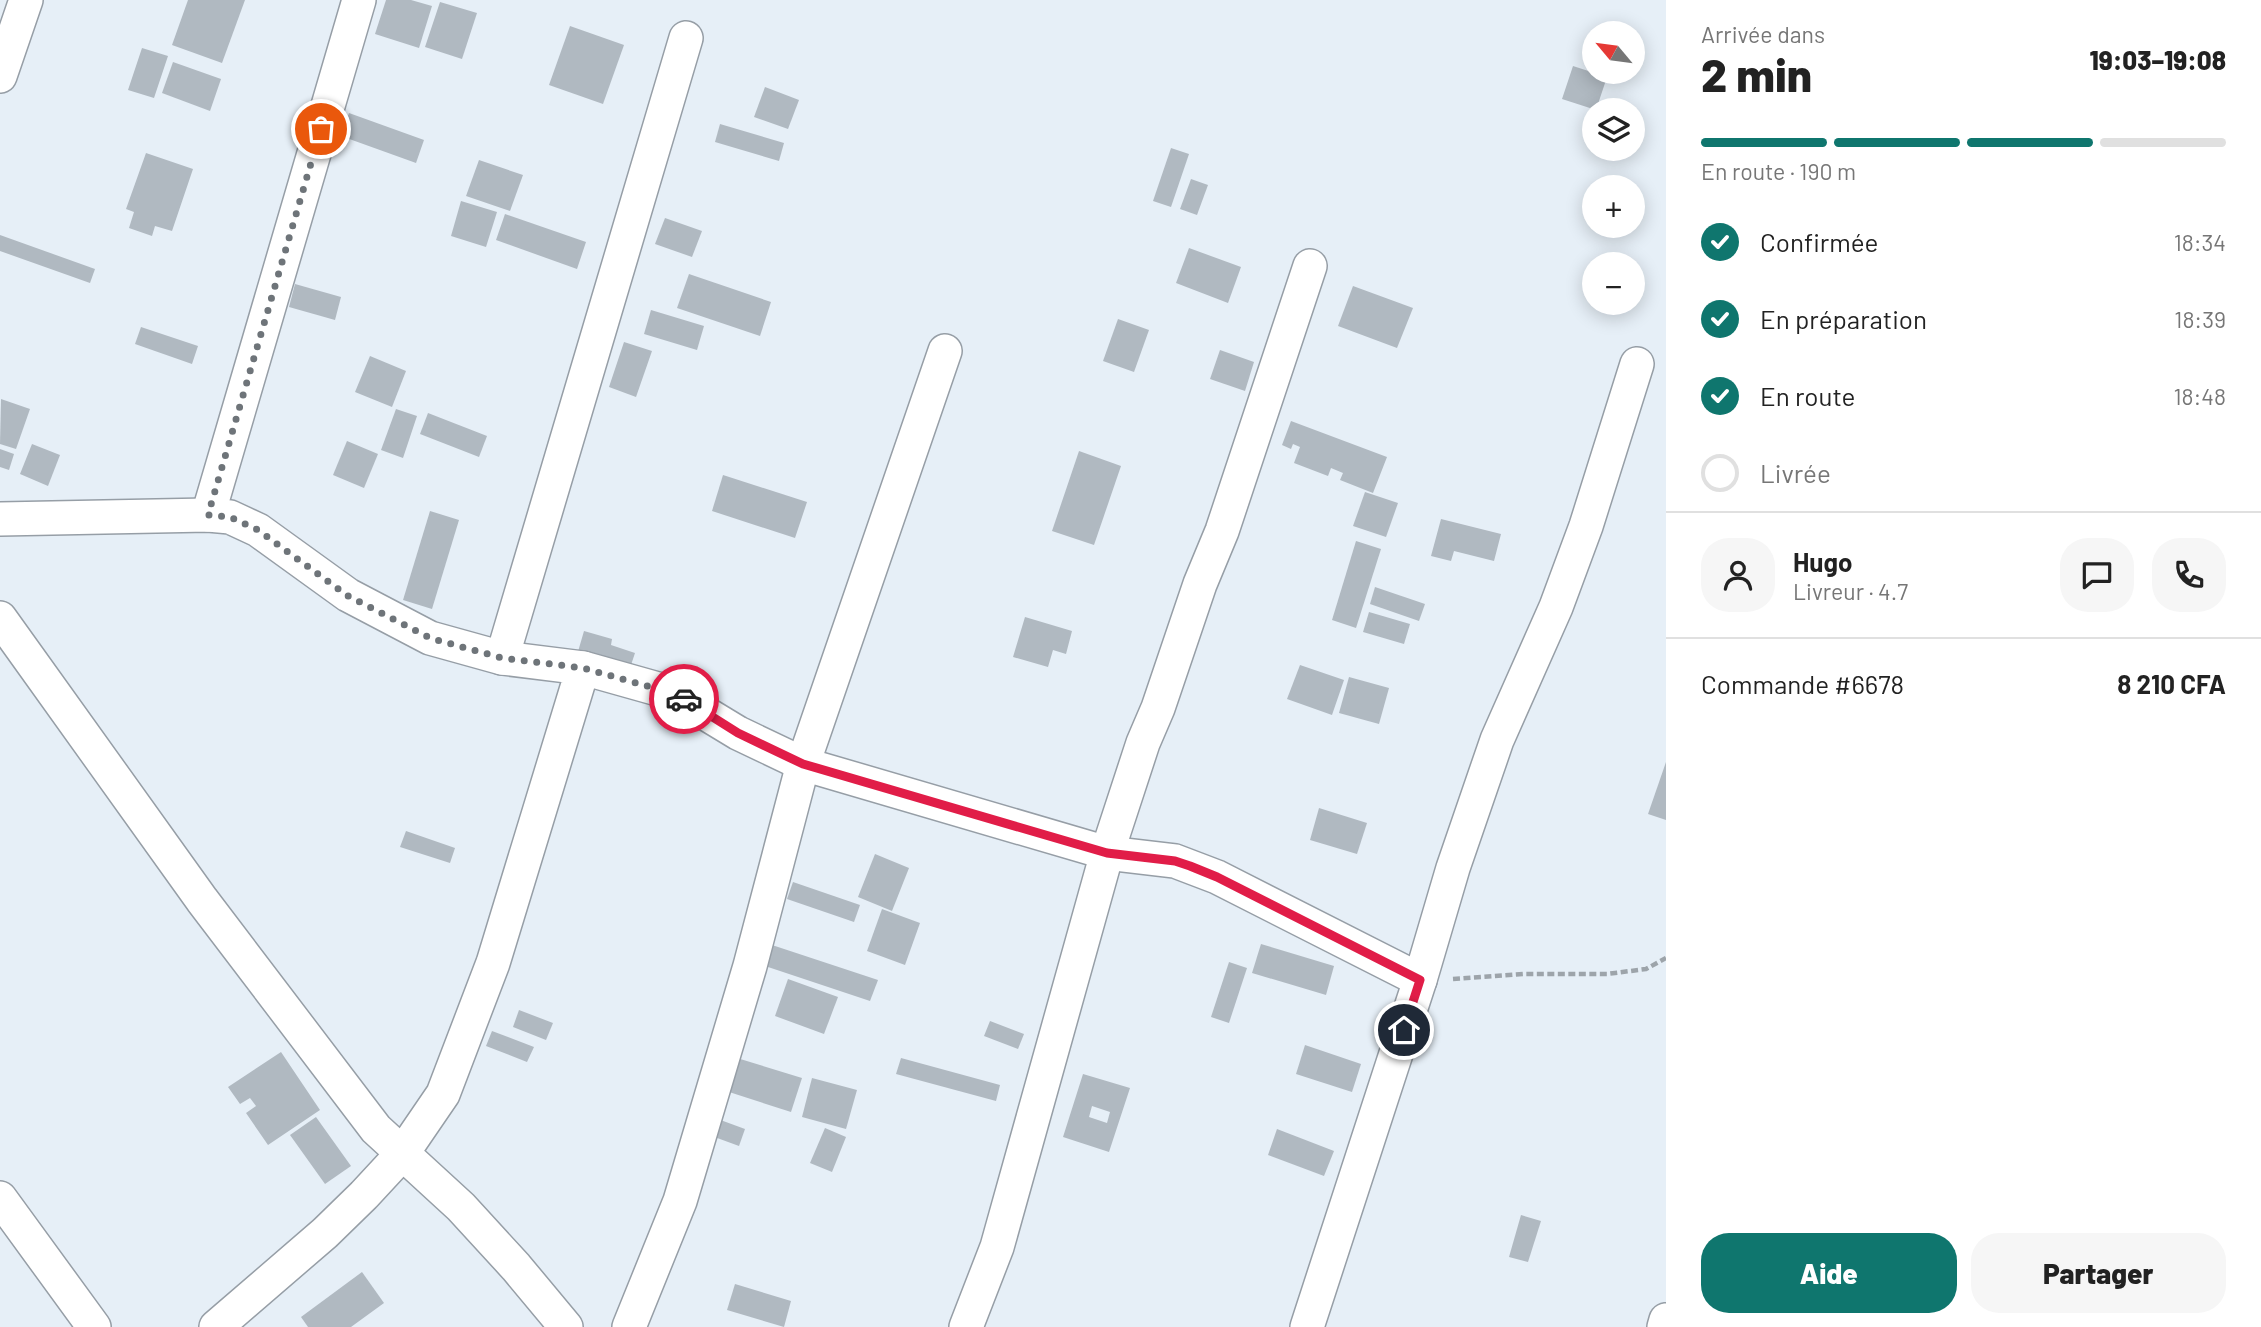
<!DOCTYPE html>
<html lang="fr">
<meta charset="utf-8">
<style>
:root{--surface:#fff;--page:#f6f6f6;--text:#222;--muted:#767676;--line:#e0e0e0;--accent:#0f766e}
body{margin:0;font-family:Barlow,sans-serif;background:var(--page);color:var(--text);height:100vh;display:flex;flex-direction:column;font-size:26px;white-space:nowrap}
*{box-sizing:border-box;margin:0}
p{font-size:23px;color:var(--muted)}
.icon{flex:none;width:38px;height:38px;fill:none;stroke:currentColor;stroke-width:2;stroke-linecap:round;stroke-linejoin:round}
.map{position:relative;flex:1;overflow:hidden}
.panel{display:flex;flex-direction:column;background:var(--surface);width:595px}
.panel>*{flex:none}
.needle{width:46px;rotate:299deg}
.tools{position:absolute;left:1582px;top:21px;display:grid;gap:14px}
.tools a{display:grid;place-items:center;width:63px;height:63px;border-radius:50%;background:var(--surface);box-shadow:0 4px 18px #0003;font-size:35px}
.pin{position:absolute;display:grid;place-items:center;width:60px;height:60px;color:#fff;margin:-30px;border:4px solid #fff;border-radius:50%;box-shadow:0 2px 7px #0007}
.courier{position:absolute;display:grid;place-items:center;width:70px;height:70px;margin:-35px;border:5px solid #e11d48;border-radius:50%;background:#fff;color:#222;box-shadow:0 2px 9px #0007}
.overview em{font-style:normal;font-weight:800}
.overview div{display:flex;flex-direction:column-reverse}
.overview{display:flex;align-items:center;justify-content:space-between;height:119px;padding:0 35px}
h1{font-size:46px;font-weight:800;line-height:52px}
.bar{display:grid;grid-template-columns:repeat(4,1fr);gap:10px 7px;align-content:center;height:84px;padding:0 35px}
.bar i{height:9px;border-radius:5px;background:var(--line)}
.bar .active{background:var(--accent)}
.bar p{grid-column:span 4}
.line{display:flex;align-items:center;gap:18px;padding:0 35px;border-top:2px solid var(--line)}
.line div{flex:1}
.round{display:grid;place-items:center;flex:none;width:74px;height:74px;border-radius:28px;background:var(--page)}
ol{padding:0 35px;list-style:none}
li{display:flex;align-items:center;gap:21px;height:77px}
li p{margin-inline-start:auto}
li .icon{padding:7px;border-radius:50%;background:var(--accent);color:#fff;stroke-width:4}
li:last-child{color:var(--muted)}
li i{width:38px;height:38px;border:4px solid var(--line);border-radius:50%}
.button{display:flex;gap:14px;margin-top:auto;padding:14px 35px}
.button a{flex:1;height:80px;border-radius:28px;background:var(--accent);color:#fff;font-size:28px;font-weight:800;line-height:80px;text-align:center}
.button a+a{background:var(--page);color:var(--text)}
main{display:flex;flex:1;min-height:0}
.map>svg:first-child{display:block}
.building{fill:#b0b9c1;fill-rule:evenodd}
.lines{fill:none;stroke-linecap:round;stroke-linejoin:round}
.minor-casing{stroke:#969ea6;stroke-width:36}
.path{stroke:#9da4aa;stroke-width:4.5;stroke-dasharray:7 3.5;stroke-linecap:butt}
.minor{stroke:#fff;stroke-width:33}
.done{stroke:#6e7479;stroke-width:7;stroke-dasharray:0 12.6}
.route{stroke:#e11d48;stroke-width:9}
</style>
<main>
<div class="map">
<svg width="1666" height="1327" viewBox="0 0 1666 1327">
<rect width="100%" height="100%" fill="#e6eff7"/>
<g class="building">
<path d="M188 0H245L222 63 172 45Z"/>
<path d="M386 0H411L432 6 419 48 375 34Z"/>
<path d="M440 2 477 13 462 59 425 47Z"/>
<path d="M570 26 624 45 603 104 549 85Z"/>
<path d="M142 48 168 56 154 98 128 90Z"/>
<path d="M173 62 221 79 210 111 162 93Z"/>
<path d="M1573 66 1607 77 1596 110 1562 99Z"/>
<path d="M765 87 799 100 788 129 754 117Z"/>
<path d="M349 113 424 140 416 163 341 136Z"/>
<path d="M720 124 784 143 779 161 715 142Z"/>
<path d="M1171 148 1189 154 1171 207 1153 201Z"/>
<path d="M146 153 193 169 172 231 155 226 152 236 129 228 134 212 126 209Z"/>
<path d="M479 160 523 175 510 211 466 196Z"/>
<path d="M1191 179 1208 185 1197 215 1180 209Z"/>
<path d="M461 201 497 212 486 247 451 236Z"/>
<path d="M505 214 586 242 577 269 496 240Z"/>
<path d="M665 218 702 231 692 257 655 244Z"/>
<path d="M0 235 95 269 90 283 0 251Z"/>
<path d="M1189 248 1241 267 1228 303 1176 283Z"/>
<path d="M689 274 771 302 760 336 677 308Z"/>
<path d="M295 284 341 297 335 320 289 307Z"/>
<path d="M1353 286 1413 308 1397 348 1338 326Z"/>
<path d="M651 310 704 326 697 350 644 334Z"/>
<path d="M1118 319 1149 330 1134 372 1103 361Z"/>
<path d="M141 327 198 346 192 364 135 344Z"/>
<path d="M624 342 652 351 636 397 609 387Z"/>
<path d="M1220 350 1254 362 1245 391 1210 379Z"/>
<path d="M370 356 406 371 392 407 355 392Z"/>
<path d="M1 399 30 409 16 449 0 444Z"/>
<path d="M396 409 417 416 403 458 381 450Z"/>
<path d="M428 413 487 436 479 457 420 434Z"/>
<path d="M1291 421 1387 457 1373 493 1340 480 1343 473 1331 468 1328 476 1294 463 1300 447 1293 444 1291 449 1282 445Z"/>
<path d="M347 441 378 454 364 488 333 475Z"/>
<path d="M32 444 60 455 48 486 20 474Z"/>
<path d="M0 449 14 454 9 470 0 467Z"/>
<path d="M1079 451 1121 466 1094 545 1052 531Z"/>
<path d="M723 475 807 502 795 538 712 511Z"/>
<path d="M1365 492 1398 503 1386 537 1353 526Z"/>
<path d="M430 511 459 520 432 609 403 600Z"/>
<path d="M1441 519 1501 534 1494 561 1454 551 1451 561 1431 556Z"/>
<path d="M1356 541 1381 549 1356 628 1332 620Z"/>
<path d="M1375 587 1425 604 1419 621 1370 604Z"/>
<path d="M1369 612 1410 624 1404 644 1363 632Z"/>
<path d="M1025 617 1072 631 1066 654 1053 650 1048 667 1013 657Z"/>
<path d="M584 631 612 639 611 645 635 653 629 671 577 655Z"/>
<path d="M1300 665 1344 680 1332 715 1287 699Z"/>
<path d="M1349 677 1389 688 1379 724 1339 713Z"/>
<path d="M1666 762V820L1648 814Z"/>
<path d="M1319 808 1367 823 1357 854 1310 840Z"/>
<path d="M406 831 455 848 450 863 400 847Z"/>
<path d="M875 854 909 868 892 911 858 897Z"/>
<path d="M793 882 860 905 854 922 787 899Z"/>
<path d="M882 909 920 923 905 965 867 951Z"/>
<path d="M1261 944 1334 966 1326 995 1252 973Z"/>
<path d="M772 945 878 980 870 1001 765 966Z"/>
<path d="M1229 962 1247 968 1229 1023 1211 1017Z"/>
<path d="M788 979 838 997 824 1034 775 1016Z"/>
<path d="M519 1010 553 1023 546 1040 513 1027Z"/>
<path d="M990 1021 1024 1034 1018 1049 984 1036Z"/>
<path d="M492 1031 534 1047 527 1062 486 1046Z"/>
<path d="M1305 1045 1361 1064 1352 1092 1296 1074Z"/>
<path d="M281 1052 320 1110 268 1145 246 1113 256 1106 250 1098 240 1104 228 1087Z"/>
<path d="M737 1058 802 1078 791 1112 726 1091Z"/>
<path d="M901 1058 1000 1085 996 1101 896 1074Z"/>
<path d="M1083 1074 1130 1088 1109 1152 1063 1137ZM1092 1106 1110 1112 1107 1123 1089 1117Z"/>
<path d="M812 1078 857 1090 846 1129 802 1117Z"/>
<path d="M316 1117 351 1166 325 1184 290 1135Z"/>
<path d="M715 1118 745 1129 739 1146 709 1135Z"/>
<path d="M825 1128 846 1137 832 1172 810 1163Z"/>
<path d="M1277 1129 1334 1151 1324 1176 1268 1155Z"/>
<path d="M1521 1215 1541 1221 1528 1262 1509 1257Z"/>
<path d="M362 1272 384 1303 351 1327H308L301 1317Z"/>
<path d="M735 1284 791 1301 784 1327 727 1310Z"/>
</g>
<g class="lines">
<defs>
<g id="minor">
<path d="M0 76 26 0"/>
<path d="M208 515 359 0"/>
<path d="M0 519 208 515 230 517 258 530 348 595 430 638 502 658 583 668 493 963 443 1094 402 1154 364 1195 325 1233 216 1327"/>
<path d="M0 618 202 900 376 1129 461 1207 516 1267 566 1327"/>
<path d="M502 658 686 38"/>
<path d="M583 668 672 693 738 733 803 764 1107 853 1175 861 1217 877 1420 980"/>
<path d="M0 1198 94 1327"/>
<path d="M629 1327 680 1201 750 966 803 764 945 351"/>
<path d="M966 1327 997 1247 1107 853 1143 743 1158 708 1200 584 1222 531 1310 266"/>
<path d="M1307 1327 1420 980 1453 868 1497 740 1556 607 1586 526 1637 364"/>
<path d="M1664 1327 1666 1320"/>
</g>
</defs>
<use href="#minor" class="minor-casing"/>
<path class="path" d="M1453 979 1523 974H1607L1646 969 1666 958"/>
<use href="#minor" class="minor"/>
</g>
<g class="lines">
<path class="done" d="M321 129 208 515 230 517 258 530 348 596 430 638 502 658 583 668 672 693 684 699"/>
<path class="route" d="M684 699 738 733 803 764 1107 853 1175 861 1190 866 1217 877 1420 980 1404 1030"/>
</g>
</svg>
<div class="tools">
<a><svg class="needle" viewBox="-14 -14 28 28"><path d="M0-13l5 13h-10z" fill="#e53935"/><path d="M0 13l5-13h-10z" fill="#767676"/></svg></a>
<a><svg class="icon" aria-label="layers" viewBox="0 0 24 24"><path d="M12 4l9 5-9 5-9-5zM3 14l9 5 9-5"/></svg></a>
<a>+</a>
<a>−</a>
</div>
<div class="pin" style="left:321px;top:129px;background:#ea580c"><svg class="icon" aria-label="bag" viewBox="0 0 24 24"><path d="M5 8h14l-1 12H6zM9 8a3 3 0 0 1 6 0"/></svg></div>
<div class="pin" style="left:1404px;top:1030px;background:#1f2937"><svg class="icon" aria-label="home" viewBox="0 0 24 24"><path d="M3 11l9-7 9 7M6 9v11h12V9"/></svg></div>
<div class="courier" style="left:684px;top:699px"><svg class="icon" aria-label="car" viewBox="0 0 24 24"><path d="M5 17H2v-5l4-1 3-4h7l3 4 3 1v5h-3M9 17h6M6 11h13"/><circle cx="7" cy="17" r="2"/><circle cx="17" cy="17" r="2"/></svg></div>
</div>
<section class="panel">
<div class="overview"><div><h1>2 min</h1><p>Arrivée dans</p></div><em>19:03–19:08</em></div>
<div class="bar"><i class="active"></i><i class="active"></i><i class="active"></i><i></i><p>En route · 190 m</p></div>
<ol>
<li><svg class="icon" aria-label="check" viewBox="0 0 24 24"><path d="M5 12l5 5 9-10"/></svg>Confirmée<p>18:34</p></li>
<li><svg class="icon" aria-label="check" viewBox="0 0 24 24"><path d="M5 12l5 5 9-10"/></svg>En préparation<p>18:39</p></li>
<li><svg class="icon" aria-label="check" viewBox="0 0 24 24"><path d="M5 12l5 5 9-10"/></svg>En route<p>18:48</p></li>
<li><i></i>Livrée</li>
</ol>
<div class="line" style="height:126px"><a class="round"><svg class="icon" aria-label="person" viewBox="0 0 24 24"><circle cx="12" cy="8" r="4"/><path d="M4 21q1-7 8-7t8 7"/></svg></a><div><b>Hugo</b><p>Livreur · 4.7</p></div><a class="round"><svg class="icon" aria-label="chat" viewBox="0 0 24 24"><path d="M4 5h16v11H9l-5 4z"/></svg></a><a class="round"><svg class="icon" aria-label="phone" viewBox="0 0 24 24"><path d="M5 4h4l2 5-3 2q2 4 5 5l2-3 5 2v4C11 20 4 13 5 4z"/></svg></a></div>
<div class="line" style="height:91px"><div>Commande #6678</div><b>8 210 CFA</b></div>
<div class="button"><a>Aide</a><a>Partager</a></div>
</section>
</main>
